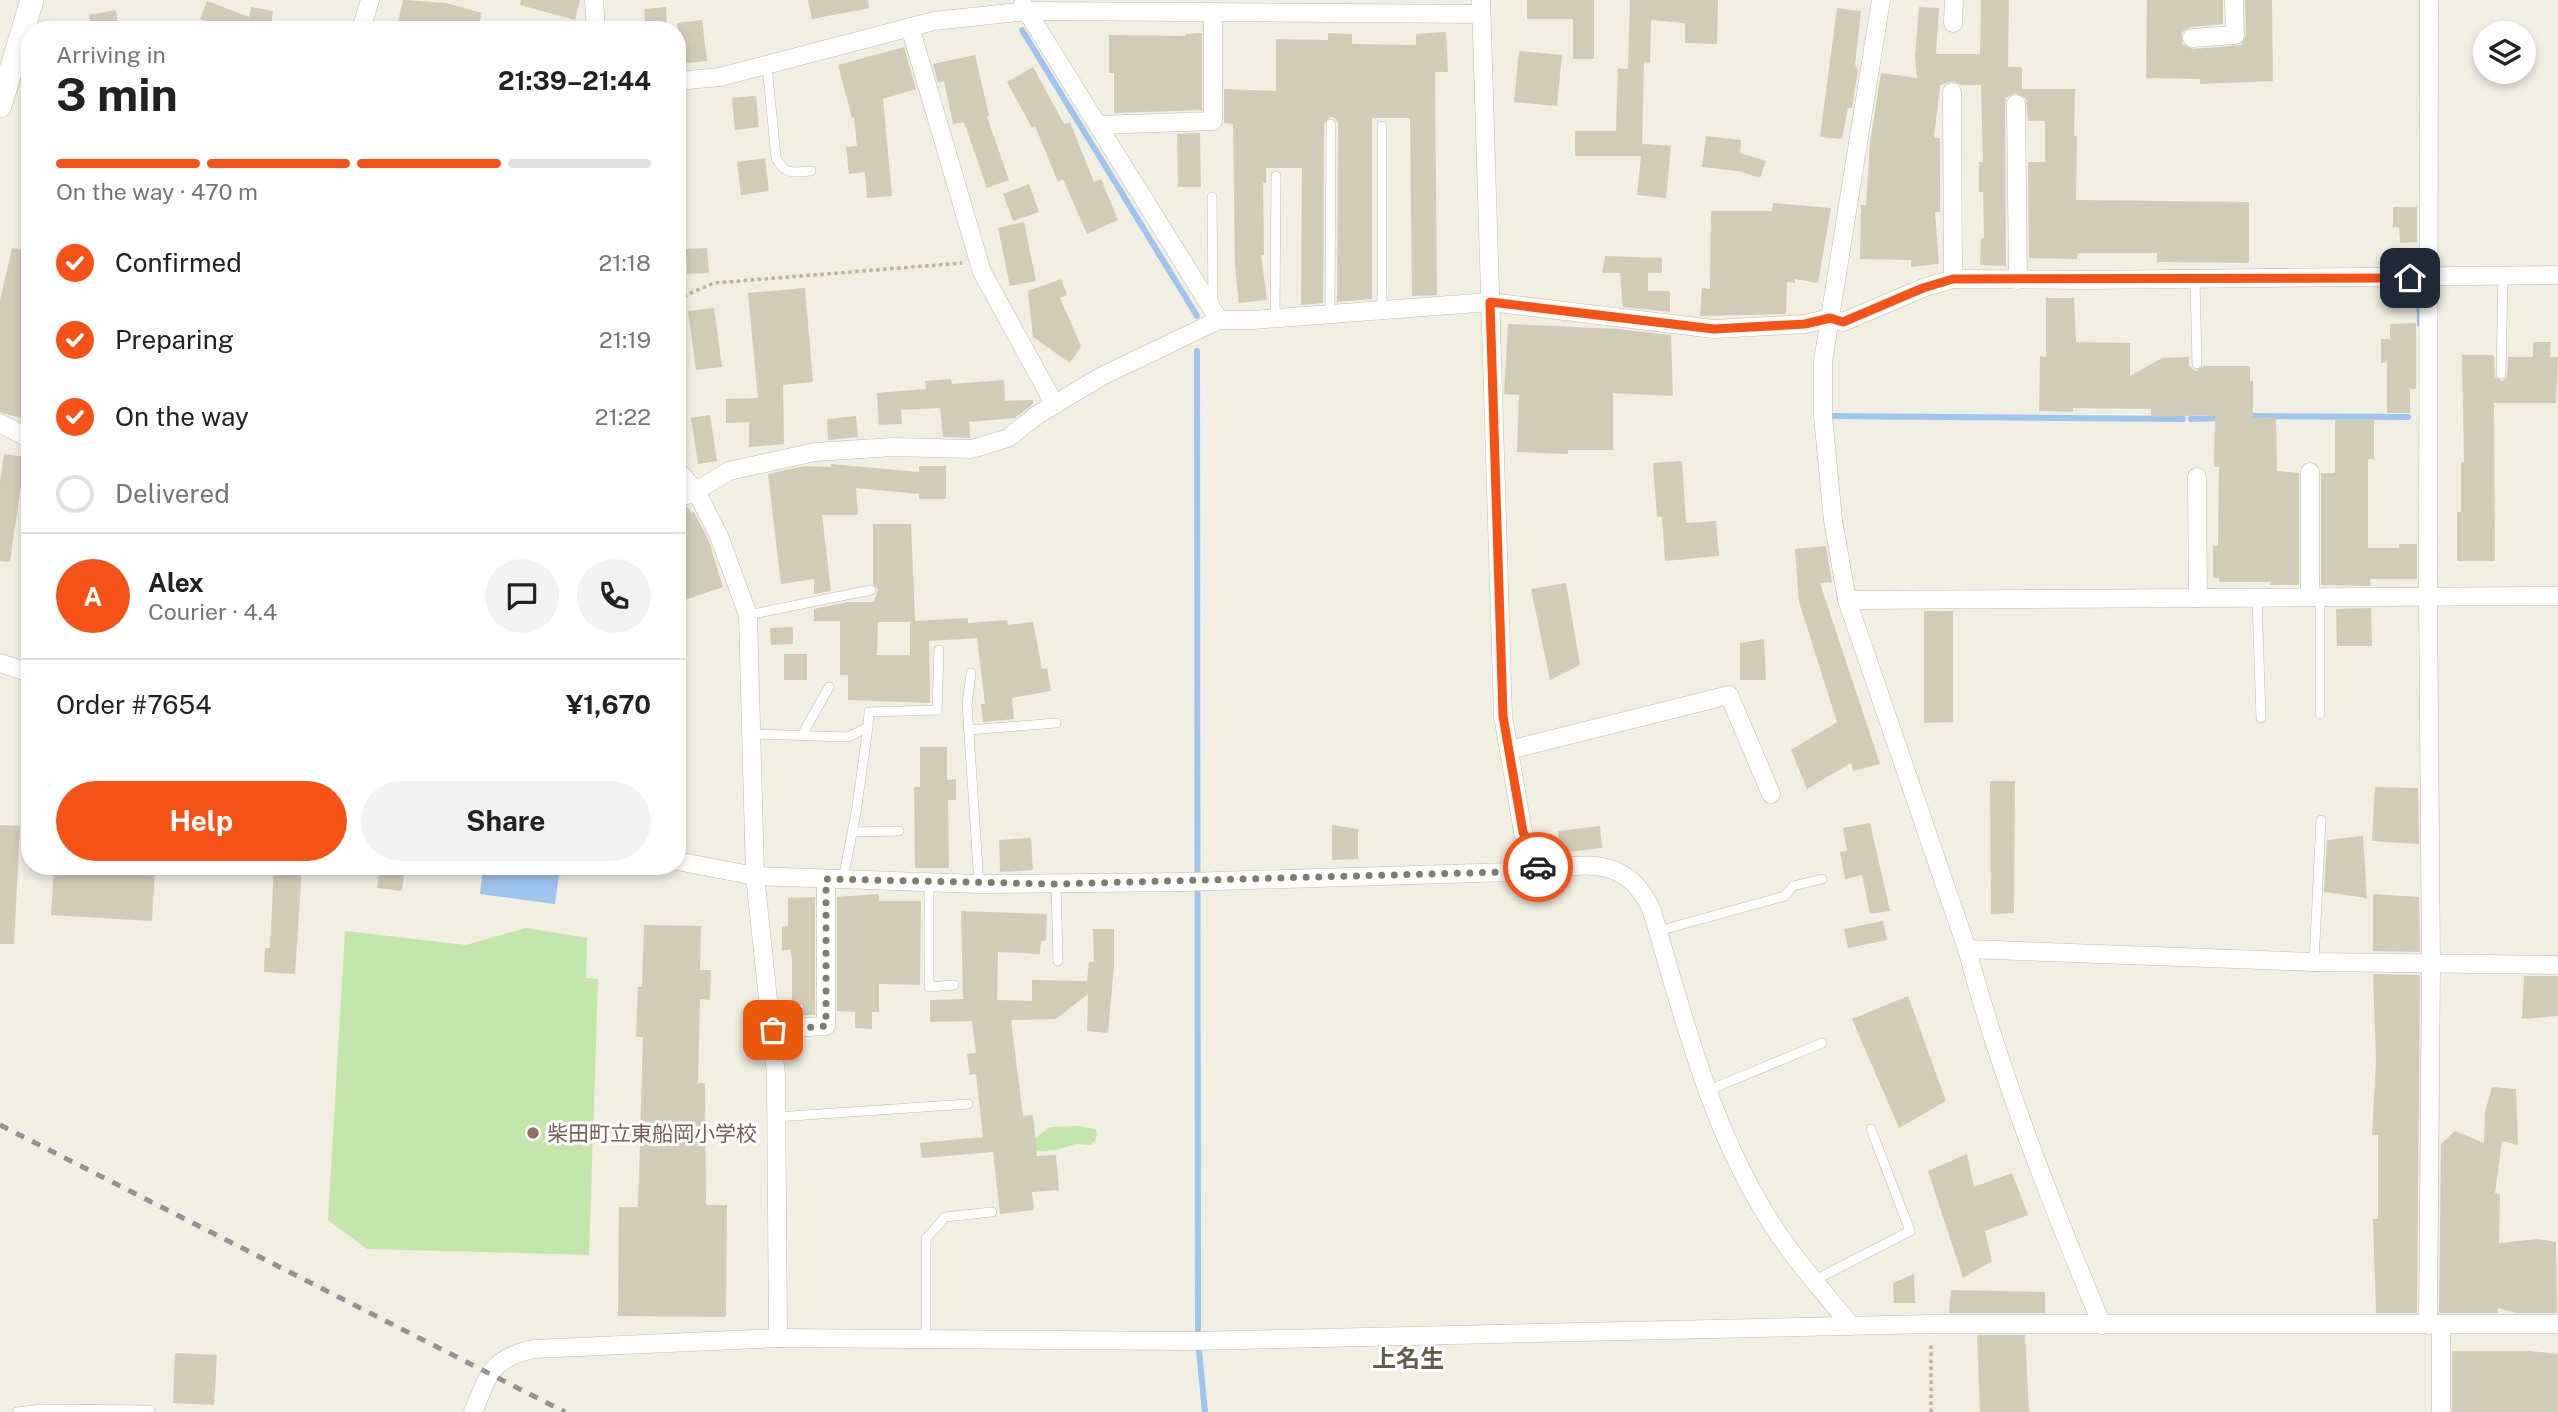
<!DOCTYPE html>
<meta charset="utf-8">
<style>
:root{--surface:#fff;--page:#f2f2f2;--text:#222;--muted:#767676;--line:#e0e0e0;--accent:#f45216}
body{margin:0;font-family:"Public Sans","Noto Sans JP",sans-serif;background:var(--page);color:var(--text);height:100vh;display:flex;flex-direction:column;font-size:26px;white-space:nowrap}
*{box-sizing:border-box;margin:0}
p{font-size:23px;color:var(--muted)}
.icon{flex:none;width:38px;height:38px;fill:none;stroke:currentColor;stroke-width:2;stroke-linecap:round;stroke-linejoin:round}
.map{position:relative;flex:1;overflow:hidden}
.side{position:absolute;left:21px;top:21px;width:665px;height:854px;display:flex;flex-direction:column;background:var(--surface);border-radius:28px;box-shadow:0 4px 10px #0003}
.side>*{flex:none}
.tools{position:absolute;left:2473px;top:21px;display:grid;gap:14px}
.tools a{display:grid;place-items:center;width:63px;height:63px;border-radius:50%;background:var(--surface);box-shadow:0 4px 10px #0003;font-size:35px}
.pin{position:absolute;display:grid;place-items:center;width:60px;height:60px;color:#fff;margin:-30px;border-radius:14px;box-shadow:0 4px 10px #0006}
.courier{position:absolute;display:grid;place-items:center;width:70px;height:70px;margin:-35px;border:5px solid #f45216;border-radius:50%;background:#fff;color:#222;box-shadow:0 2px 9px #0007}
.head em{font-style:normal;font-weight:700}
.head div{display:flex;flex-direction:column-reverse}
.head{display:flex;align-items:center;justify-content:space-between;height:119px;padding:0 35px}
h1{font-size:46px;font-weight:700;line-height:52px}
.bar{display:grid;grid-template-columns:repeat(4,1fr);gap:10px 7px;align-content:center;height:84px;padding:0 35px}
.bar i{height:9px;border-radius:5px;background:var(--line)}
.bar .active{background:var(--accent)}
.bar p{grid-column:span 4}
.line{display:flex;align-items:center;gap:18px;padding:0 35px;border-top:2px solid var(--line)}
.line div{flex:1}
.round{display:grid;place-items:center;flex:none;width:74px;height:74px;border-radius:37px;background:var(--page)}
ol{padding:0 35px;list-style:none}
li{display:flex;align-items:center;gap:21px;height:77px}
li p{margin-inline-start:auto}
li .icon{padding:7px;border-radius:50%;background:var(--accent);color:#fff;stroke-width:4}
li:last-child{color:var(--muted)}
li i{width:38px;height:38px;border:4px solid var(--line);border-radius:50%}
.action{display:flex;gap:14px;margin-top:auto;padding:14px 35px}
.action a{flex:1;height:80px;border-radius:42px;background:var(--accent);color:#fff;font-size:28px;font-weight:700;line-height:80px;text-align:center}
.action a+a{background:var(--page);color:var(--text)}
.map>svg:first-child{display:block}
.green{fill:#c4e5ab}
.water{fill:#9fc4ed}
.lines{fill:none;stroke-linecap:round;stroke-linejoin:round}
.stream{stroke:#9fc4ed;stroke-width:6}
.building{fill:#d2cbb8;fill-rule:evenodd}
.service-casing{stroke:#bfbaa8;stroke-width:10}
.minor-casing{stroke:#bfbaa8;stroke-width:19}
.tertiary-casing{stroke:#bfbaa8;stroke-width:24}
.path{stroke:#bdb497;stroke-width:3.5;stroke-dasharray:3.5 3.5;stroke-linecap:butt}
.service{stroke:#fff;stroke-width:9}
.minor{stroke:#fff;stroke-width:18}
.tertiary{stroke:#fff;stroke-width:23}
.rail{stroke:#939393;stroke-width:5;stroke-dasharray:9 9;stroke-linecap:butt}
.done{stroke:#7f7c70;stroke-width:7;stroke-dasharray:0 12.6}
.route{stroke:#f45216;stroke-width:9}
.education-dot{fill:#8d6e63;stroke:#fff;stroke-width:2.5}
.labels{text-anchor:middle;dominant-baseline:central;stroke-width:6;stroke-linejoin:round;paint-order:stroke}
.education-label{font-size:21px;fill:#785e54;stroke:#fff;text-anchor:start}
.quarter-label{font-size:24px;font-weight:bold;fill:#645d4b;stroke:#fff}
</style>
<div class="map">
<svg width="2558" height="1412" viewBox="0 0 2558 1412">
<rect width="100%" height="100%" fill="#f1eee2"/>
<g class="green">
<path d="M525 928 587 938 586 978 598 979 589 1255 367 1249 328 1220 345 931 466 945Z"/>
<path d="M1079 1126 1095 1129 1097 1133 1095 1141 1090 1145 1076 1144 1056 1150 1030 1152 1029 1143 1050 1127Z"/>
</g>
<path class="water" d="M483 866H560L555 904 480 894Z"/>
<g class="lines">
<g class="stream">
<path d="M1022 30 1197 316"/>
<path d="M2419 288 2420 324"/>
<path d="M1197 351 1198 1340 1205 1412"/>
<path d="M1831 416 2183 419"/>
<path d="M2245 416 2408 417"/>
<path d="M2191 419 2221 418"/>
</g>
</g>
<g class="building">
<path d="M403 0 446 3 482 13 477 30H396Z"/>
<path d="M521 0H580L575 20 520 5Z"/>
<path d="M808 0H868L869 8 812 19Z"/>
<path d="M1527 0H1594V59H1573V19H1527Z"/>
<path d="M1630 0H1718L1717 44 1685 43V23L1651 20 1650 63 1644 62 1642 144 1671 146 1666 198 1637 195 1641 156H1575V131H1616L1618 68 1628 69Z"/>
<path d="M1981 0H2009L2008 67H2022V89H2075L2074 136H2077L2076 200 2249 202V263L2157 262V253H2078L2077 259 2029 258 2028 162H2045V121H2028L2026 99 2015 93 2006 98 2005 104 2006 266 1980 265 1981 238H1984L1983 192H1979V162H1983L1981 85H1961L1953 81 1940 85 1934 138H1940V212H1935L1939 264 1911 267V260L1860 259 1861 205H1866L1870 143 1881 73 1917 78 1915 57 1919 7 1939 8 1936 54H1980Z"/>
<path d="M2147 0H2223V24L2191 27 2182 32V44L2193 49 2241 45 2246 35 2245 0H2272L2273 81 2200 84V79L2146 78Z"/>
<path d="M207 1 249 17 251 7 273 11 271 26 278 30H229L200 19Z"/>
<path d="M666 7 667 30H646L644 9Z"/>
<path d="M1837 8 1861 11 1855 64 1858 70 1852 108H1848L1842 139 1820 137Z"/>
<path d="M116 10 119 30H92L89 15Z"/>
<path d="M702 20 707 61 680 64 677 23Z"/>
<path d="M1446 32 1448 72H1435L1437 295 1412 296 1410 118H1372V299L1337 302 1338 124 1335 118 1330 117 1324 124 1323 303 1301 305 1302 168H1266V183H1263L1264 255H1261L1267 300 1239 303 1235 266 1233 124 1224 123V89L1276 91V39L1328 40V33L1352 34V44L1416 45V34Z"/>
<path d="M1202 33V110L1114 113V73H1109V35L1185 36V34Z"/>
<path d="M904 47 916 89 883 99 892 196 867 198 865 172 849 174 846 147 857 146 854 117 852 118 838 65Z"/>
<path d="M1519 51 1562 55 1557 106 1514 102Z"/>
<path d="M975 55 989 116 987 117 1009 180 987 188 964 122 953 124 944 81 938 83 933 64Z"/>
<path d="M1033 67 1064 124 1070 122 1094 182 1101 179 1118 220 1087 234 1063 179 1058 182 1035 126 1032 128 1007 82Z"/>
<path d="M756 96 759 127 735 130 732 98Z"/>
<path d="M1200 133 1201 187H1178L1177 134Z"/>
<path d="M1706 136 1741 140 1740 153 1766 161 1760 178 1738 171 1702 167Z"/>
<path d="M765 158 769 191 741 195 737 162Z"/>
<path d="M1029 184 1039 212 1013 221 1003 194Z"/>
<path d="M1773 203 1831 208 1818 283 1795 279V283L1787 282 1786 314 1700 316 1702 288 1710 289 1711 211H1772Z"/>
<path d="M2393 207H2417V242L2400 243 2399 227H2393Z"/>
<path d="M1024 222 1036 281 1010 286 998 228Z"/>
<path d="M12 248 30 252V421L0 412V300Z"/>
<path d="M707 248 709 273 687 274 686 249Z"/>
<path d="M1605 256 1662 258V273H1648V291H1670V312L1623 307 1620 273H1602Z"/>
<path d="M1061 279 1067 295 1060 298 1081 346 1070 363 1033 337 1028 291Z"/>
<path d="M805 288 813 382 783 385 784 444 749 447V422L726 423V399L758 398 748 293Z"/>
<path d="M2046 298H2074L2076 342 2130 343V376L2162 358 2189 357V366L2196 371 2204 366H2250V381H2253V418L2276 417 2277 471 2299 473V585H2270V582H2219V578H2213V546H2218L2219 467H2214L2215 415 2151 417V409L2073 408V412L2039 411 2040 356 2046 357Z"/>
<path d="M714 308 722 367 696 370 688 311Z"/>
<path d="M2416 323V389H2410V413H2387V362L2381 363V339H2390V324Z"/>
<path d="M1508 324 1617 329 1671 335 1673 396 1613 393V450H1568V454L1517 452 1519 395 1504 394Z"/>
<path d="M2533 342H2551L2550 357H2558L2556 403H2494L2495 561H2457V512H2461V462H2464L2462 355H2494L2495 377 2502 381 2507 377 2508 357H2533Z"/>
<path d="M951 379 952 384 1004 380 1005 401 1033 400V404L1015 418 969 422 970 438 943 437 940 408 901 410 902 424 879 425 877 393 926 389 925 381Z"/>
<path d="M710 415 717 461 698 464 691 418Z"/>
<path d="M856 416 858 437 828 440 827 419Z"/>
<path d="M2335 420H2374V459H2368V548H2399V544H2417V579H2370L2371 586 2321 585V473H2335Z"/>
<path d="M4 454 25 457 10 562 0 561V482Z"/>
<path d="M1682 461 1686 523 1716 521 1719 556 1665 561 1662 517H1657L1653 463Z"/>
<path d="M830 464 919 472V466H946V499H919V494L856 488 858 515H822L831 591 814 594V579L781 584 768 474 804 466 831 467Z"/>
<path d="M688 507 691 513 694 512 709 541 723 587 685 600 677 576V566L683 564 677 549V510Z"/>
<path d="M873 524H911L915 621 968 618V623L1007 620 1008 625 1033 622 1042 669 1047 668 1051 691 1012 698 1014 719 983 722 981 704H985L977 638 929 641 930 703 848 700V675H840V621H814V609L848 602H874L878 589 873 584ZM878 622H910V655H877Z"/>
<path d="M1826 546 1832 582 1820 583 1880 764 1853 771 1851 763 1807 789 1791 750 1837 722 1799 602 1795 549Z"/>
<path d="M1566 583 1580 665 1550 680 1531 589Z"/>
<path d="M2371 608 2372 646H2337L2336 609Z"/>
<path d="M1924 611H1953V722L1924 723Z"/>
<path d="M793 627V644L771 645 770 628Z"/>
<path d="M1764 639 1766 680H1740V643Z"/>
<rect x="784" y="654" width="23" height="26"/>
<path d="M920 747H947V780L956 779V800H948L949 868H915L914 787H920Z"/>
<path d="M1990 781H2015L2014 913 1991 914Z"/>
<path d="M2375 787 2418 788 2419 844 2372 841Z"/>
<path d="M1870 823 1890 911 1870 914 1862 875 1845 879 1840 852 1847 851 1843 828Z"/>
<path d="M0 825 20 826 14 944H0Z"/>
<path d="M1332 825 1358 829V859L1332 860Z"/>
<path d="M1600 826 1602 848 1560 853 1558 831Z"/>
<path d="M2363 836 2367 898 2324 892 2327 840Z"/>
<path d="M1031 838 1033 870 1000 872 999 840Z"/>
<path d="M54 866 155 870 152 921 51 915Z"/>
<path d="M274 866H302L295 974 264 972 265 948H270Z"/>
<path d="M380 866H405L402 891 377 888Z"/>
<path d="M879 894V901H921L920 985 879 984V1012H872V1029L855 1028V1012L837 1011V897Z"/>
<path d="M2373 894 2419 897 2420 952 2373 951Z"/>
<path d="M815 897V1015H802V1005H792V959L790 950H782V926H788V898Z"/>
<path d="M961 911 1047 914 1046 941H1041L1040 954 998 952 997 1000 1032 1001V980L1087 981 1089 962H1094L1093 929H1114V966L1108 1033 1087 1031 1088 994 1056 1019 1011 1020 1023 1116 1033 1115 1037 1156 1056 1155 1059 1190 1032 1192 1034 1210 1000 1214 993 1152 922 1158 920 1143 983 1137 976 1074 970 1075 967 1054 976 1053 972 1021 930 1022V1000L963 999Z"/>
<path d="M1883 921 1887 940 1848 948 1844 929Z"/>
<path d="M644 925 701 926 700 970H711L710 1000 700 999 698 1083H705L706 1205H727L726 1317 618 1316 619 1207H638L643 1037H636L638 987H642Z"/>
<path d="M2373 974 2420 975 2417 1313H2376L2373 1219H2378V1135H2372L2376 1062Z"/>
<path d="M2524 976H2558V1016L2522 1019Z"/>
<path d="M1908 996 1946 1101 1899 1128 1852 1019Z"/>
<path d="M2492 1087 2516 1089 2518 1145 2502 1141 2495 1193 2500 1195 2499 1243 2538 1239 2556 1242 2557 1313H2516L2498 1308V1313H2439L2441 1144 2455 1131 2484 1143 2485 1112Z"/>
<path d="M1967 1154 1974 1187 2012 1173 2028 1215 1985 1231 1992 1261 1963 1278 1928 1171Z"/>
<path d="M1914 1274 1915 1303H1894L1893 1283Z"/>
<path d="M1951 1290 2045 1292V1313H1949Z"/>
<path d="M1977 1335H2025L2029 1412H1980Z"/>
<path d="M2452 1351H2530L2558 1354V1412H2452Z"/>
<path d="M175 1353 217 1355 214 1405 173 1403Z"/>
</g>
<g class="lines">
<defs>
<g id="service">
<path d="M767 65 776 158C786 176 793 172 811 171"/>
<path d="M1212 197 1213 305"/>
<path d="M2195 279 2197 364"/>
<path d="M1382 310V126"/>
<path d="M1330 314 1331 124"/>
<path d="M1275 319 1276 176"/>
<path d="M2501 374 2503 275"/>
<path d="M2320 597V714"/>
<path d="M2257 598 2261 718"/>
<path d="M748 615 871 590"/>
<path d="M971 673 967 704 979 884"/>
<path d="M968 730 1056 723"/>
<path d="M753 734 848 737 868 727 869 712 937 710 939 650"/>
<path d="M802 735 829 687"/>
<path d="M853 832 899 831"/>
<path d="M843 879 856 813 868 727"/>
<path d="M929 881V987L954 985"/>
<path d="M1056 884 1058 961"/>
<path d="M1658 931 1785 896 1793 886 1822 879"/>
<path d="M2314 962 2321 820"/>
<path d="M1709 1090 1822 1043"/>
<path d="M776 1117 968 1104"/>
<path d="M1815 1280 1910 1231 1871 1129"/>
<path d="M926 1339V1239L945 1217 992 1212"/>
<path d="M17 1412 41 1409 150 1410"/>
</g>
<g id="minor">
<path d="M594 0 596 30"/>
<path d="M1481 0 1503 716 1523 832 1540 871"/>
<path d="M1881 0 1823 361V416L1833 520 1847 600 1967 949C2001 1077 2051 1203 2102 1325"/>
<path d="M1023 5 1219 320"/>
<path d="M1953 23 1954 0"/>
<path d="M910 27 982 272 1055 405"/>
<path d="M361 30 370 0"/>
<path d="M2192 38 2235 35 2234 0"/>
<path d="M677 81 720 77 934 21 1027 11 1481 14"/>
<path d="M1952 92 1953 279"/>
<path d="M2016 104 2018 280"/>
<path d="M1098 125 1213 121V12"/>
<path d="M0 423 30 439"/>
<path d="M677 470 696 491 719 536 748 615 755 876 776 1075 778 1338"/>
<path d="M2197 477 2198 598"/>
<path d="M677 499 696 491 729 471 815 452 893 447 972 449 1008 438 1037 415 1102 376 1219 320H1252L1490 302 1714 329 1805 324 1830 318 1843 322 1923 288 1953 279 2083 280 2558 275"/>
<path d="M2310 597V472"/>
<path d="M1847 600 2558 596"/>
<path d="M0 663 30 673"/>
<path d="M1509 750 1729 695 1771 794"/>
<path d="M677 861 755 876 979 884 1187 882 1540 871C1589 862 1629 858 1652 911 1684 1019 1712 1134 1775 1229 1797 1263 1826 1294 1851 1326"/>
<path d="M1967 949 2314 962 2558 965"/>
<path d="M773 1029 826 1026V879"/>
<path d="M2428 1325 2431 964 2428 596 2429 0"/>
<path d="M473 1412C489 1374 491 1358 534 1349L778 1338 1191 1341 1931 1324H2558"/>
<path d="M2441 1412V1325"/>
</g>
<path id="tertiary" d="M0 106 32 0"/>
</defs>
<use href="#service" class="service-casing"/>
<use href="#minor" class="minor-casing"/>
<use href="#tertiary" class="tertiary-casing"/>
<g class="path">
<path d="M677 299 714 283 962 263"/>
<path d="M1931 1412V1344"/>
</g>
<use href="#service" class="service"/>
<use href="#minor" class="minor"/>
<use href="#tertiary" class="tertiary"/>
<path class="rail" d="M0 1125 565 1412"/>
</g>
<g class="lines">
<path class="done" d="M773 1030 826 1026V879L1056 884 1540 871 1538 867"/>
<path class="route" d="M1538 867 1523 832 1503 716 1490 302 1714 329 1805 324 1830 318 1843 322 1923 288 1953 279 2410 278"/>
</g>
<circle class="education-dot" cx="533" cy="1133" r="7"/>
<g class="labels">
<g class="education-label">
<text x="547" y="1133">柴田町立東船岡小学校</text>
</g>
<g class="quarter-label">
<text x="1408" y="1358">上名生</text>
</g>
</g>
</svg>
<div class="tools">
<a><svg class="icon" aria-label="layers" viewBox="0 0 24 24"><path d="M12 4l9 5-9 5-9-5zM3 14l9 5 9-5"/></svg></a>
</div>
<div class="pin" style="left:773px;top:1030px;background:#ea580c"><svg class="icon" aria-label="bag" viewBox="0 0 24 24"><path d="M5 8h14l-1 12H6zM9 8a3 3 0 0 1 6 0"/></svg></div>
<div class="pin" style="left:2410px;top:278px;background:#1f2937"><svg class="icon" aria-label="home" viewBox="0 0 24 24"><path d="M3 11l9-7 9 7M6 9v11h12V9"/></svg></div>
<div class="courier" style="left:1538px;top:867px"><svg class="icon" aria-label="car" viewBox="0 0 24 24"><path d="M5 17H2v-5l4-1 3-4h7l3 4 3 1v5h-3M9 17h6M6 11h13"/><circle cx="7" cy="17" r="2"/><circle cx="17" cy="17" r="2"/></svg></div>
<section class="side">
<div class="head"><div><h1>3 min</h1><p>Arriving in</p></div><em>21:39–21:44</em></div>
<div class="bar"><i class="active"></i><i class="active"></i><i class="active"></i><i></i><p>On the way · 470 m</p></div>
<ol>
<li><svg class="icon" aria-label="check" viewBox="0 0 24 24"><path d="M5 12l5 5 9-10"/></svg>Confirmed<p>21:18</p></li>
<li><svg class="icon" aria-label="check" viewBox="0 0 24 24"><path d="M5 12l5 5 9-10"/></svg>Preparing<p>21:19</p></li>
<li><svg class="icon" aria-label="check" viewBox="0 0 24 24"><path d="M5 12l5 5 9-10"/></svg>On the way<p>21:22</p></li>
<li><i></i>Delivered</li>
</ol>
<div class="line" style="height:126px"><b class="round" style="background:var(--accent);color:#fff">A</b><div><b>Alex</b><p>Courier · 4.4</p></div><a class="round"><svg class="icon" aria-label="chat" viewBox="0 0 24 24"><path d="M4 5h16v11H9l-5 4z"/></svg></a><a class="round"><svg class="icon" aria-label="phone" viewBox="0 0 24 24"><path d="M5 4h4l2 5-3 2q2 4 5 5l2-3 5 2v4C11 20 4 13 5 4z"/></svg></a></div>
<div class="line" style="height:91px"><div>Order #7654</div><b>¥1,670</b></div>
<div class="action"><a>Help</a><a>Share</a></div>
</section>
</div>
